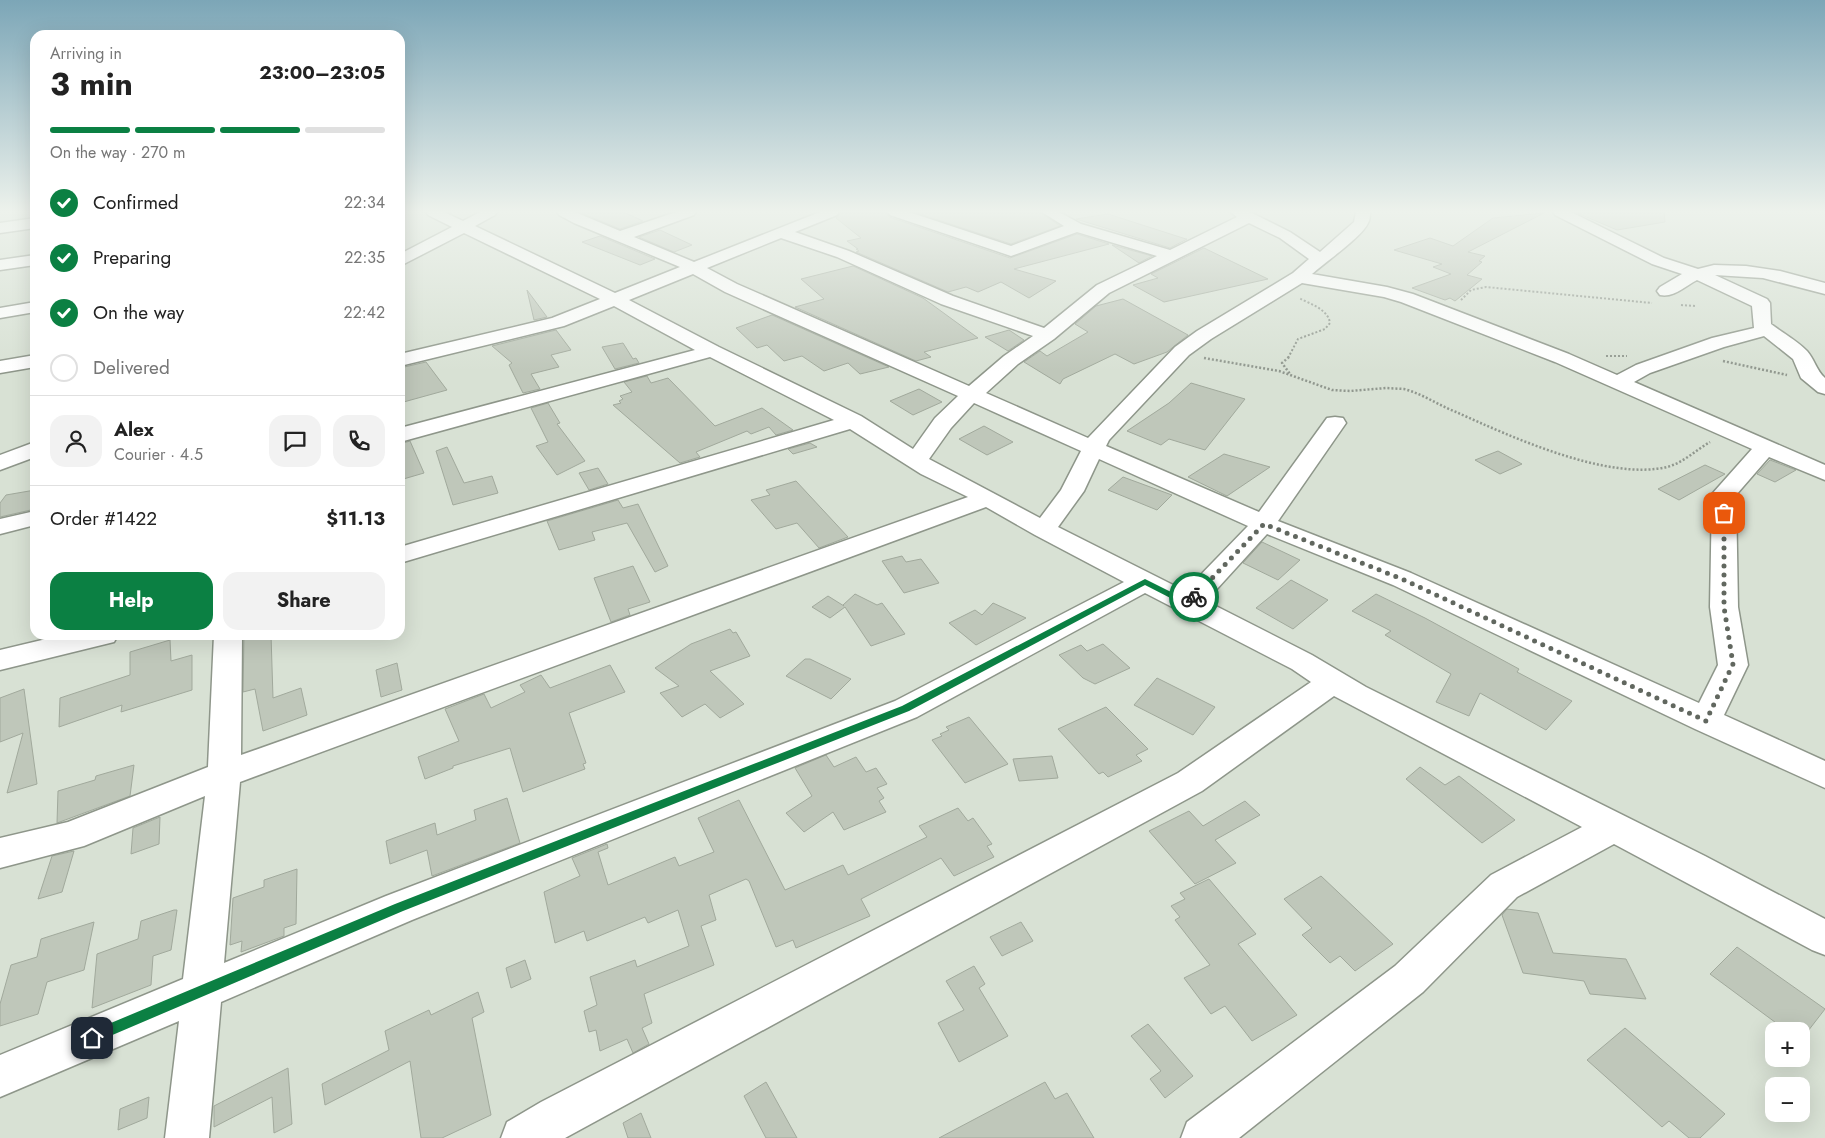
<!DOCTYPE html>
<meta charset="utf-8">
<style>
:root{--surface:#fff;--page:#f2f2f2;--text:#222;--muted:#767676;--line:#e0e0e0;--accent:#0b8043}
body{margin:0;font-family:Jost,sans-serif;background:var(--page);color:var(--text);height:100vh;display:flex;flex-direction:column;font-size:19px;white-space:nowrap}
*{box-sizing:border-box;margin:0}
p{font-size:16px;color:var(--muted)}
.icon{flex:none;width:28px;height:28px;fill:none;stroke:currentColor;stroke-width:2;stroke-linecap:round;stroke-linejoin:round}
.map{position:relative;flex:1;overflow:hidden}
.sheet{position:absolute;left:30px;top:30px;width:375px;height:610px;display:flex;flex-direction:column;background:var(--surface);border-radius:15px;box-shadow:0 5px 20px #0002}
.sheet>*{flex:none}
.tools{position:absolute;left:1765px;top:1022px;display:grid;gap:10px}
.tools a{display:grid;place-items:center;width:45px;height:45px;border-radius:10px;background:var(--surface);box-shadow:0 5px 20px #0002;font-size:25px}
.pin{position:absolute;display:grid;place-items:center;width:42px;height:42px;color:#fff;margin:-21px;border-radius:10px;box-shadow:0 2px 8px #0006}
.courier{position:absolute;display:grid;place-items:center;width:50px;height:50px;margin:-25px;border:4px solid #0b8043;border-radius:50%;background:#fff;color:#222;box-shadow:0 1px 6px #0007}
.head em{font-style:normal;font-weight:700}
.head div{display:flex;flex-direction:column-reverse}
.head{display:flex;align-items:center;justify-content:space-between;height:85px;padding:0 20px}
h1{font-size:32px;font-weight:700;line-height:38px}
.bar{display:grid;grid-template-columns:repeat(4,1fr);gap:8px 5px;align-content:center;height:60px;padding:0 20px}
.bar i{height:6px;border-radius:4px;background:var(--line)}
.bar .active{background:var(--accent)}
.bar p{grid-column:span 4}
.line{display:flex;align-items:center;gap:12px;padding:0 20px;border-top:1px solid var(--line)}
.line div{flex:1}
.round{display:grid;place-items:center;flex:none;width:52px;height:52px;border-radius:15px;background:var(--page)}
ol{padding:0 20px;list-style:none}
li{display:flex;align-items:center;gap:15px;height:55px}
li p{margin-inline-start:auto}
li .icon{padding:5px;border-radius:50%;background:var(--accent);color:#fff;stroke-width:4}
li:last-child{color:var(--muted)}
li i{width:28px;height:28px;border:2px solid var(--line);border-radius:50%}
.primary-button{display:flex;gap:10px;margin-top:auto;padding:10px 20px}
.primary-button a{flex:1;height:58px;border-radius:15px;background:var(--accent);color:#fff;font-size:20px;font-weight:700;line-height:58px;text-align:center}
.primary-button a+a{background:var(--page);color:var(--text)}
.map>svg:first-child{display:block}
.building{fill:#bfc7ba;stroke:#a1a99c}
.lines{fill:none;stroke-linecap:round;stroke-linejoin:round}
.street-casing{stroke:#8e968a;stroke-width:3}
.path-far1{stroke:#90978e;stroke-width:2;stroke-dasharray:2 2;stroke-linecap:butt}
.path{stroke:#90978e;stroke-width:2.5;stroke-dasharray:2 2;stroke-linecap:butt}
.street{fill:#fff;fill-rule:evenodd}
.route{fill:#0b8043}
.done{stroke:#61675f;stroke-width:5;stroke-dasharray:0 9}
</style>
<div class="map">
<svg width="1825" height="1138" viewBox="0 0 1825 1138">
<rect width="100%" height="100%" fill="#d8e1d4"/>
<g class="building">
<path d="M579 212H623L643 221 620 229Z"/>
<path d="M841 212H886L889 217 1010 258 1077 234 1109 244 1014 269 1056 281 1029 298 1001 282 978 292 966 287 948 292 856 252 859 251 856 249H858L847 241 861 238 836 218Z"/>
<path d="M914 212H1040L1060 226 1011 244Z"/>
<path d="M1575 212H1664L1665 222 1617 230Z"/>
<path d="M1544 213 1468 252 1485 256 1479 261 1482 262 1467 275 1482 279 1455 301 1450 298 1445 300 1412 288 1451 274 1433 267 1442 264 1394 250 1430 238 1453 246 1493 218Z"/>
<path d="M1108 214 1186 239H1187L1170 248 1076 219Z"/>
<path d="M660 230 692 245 674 252 639 237Z"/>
<path d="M600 236 655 259 640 265 582 242Z"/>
<path d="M1112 245 1152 256 1139 263Z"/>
<path d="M1204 248 1268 279 1164 302 1133 285 1158 278 1151 274Z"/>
<path d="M853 266 923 298 978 338 924 352 931 357 916 361 795 307 824 299 801 279Z"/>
<path d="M527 290 547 317 534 320Z"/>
<path d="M1123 299 1188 335 1167 352 1134 364 1115 354 1063 379 1060 384 1024 362 1040 351 1047 356 1088 332 1075 324 1096 306Z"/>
<path d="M772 315 889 367 860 374 848 363 824 371 802 356 784 361 767 345 757 348 736 328Z"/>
<path d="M556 330 571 350 551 355 559 367 531 374 540 389 523 393 509 365 512 363 492 346Z"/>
<path d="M1009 330 1024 340 1008 351 985 337Z"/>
<path d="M623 343 633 359 636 358 639 363 615 369 602 347Z"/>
<path d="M426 362 447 390 400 403V368Z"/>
<path d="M647 376 651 383 668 378 715 426 762 408 793 430 776 435 769 427 751 434 747 431 696 452 700 457 680 463 613 405 621 403 619 401 623 399 620 396 632 392 624 382Z"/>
<path d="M1191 383 1245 399 1205 450 1169 439 1161 445 1127 431 1169 403Z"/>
<path d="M919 389 942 402 913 415 890 401Z"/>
<path d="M548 403 560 423 557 424 585 461 557 475 536 446 548 442 531 408Z"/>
<path d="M984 426 1013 442 987 455 959 439Z"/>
<path d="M410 441 424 473 400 480V444Z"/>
<path d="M810 443 817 447 793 454 788 449Z"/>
<path d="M447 447 464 483 492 476 498 493 453 505 436 451Z"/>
<path d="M1498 451 1522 464 1500 474 1475 460Z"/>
<path d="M1224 454 1270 467 1227 496 1188 477Z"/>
<path d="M1770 460 1796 470 1775 482 1757 474Z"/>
<path d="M1705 465 1725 474 1679 500 1658 489Z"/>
<path d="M598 468 608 484 589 490 579 473Z"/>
<path d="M1123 477 1172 495 1157 510 1108 490Z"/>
<path d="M796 481 848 537 819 548 797 523 776 529 751 500 770 495 766 490Z"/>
<path d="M35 490V509L0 517V503L6 495Z"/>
<path d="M618 500 623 508 638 504 668 566 655 572 627 523 592 532 595 540 559 550 547 521Z"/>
<path d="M1262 542 1300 560 1278 580 1243 563Z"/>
<path d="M902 556 906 562 921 559 939 583 904 593 882 561Z"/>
<path d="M633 566 650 602 628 609 630 615 611 622 594 578Z"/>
<path d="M1291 580 1328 600 1293 629 1256 608Z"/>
<path d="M855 594 877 605 882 603 905 634 871 646 845 607 830 618 812 607 828 596 844 606 843 605Z"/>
<path d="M1376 594 1425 618 1519 669 1517 672 1572 701 1546 730 1480 693 1469 716 1436 702 1451 674 1385 635 1391 631 1352 611Z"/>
<path d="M993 603 1026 618 976 645 949 623 975 610 982 615Z"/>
<path d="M730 629 733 633 736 632 750 656 710 671 744 704 720 718 705 704 682 717 660 693 679 686 655 668 691 644Z"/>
<path d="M244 635H271L273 698 301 688 307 715 263 731 255 689 243 692Z"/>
<path d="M170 640 171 661 192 655V690L121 712 122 705 59 727 60 698 130 675V652Z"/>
<path d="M1103 644 1130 668 1095 684 1083 678 1059 655 1081 645 1087 651Z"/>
<path d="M805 659H810L851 679 831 699 786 676Z"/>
<path d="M397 663 402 690 381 697 376 670Z"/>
<path d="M610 665 625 692 569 713 586 763 583 764 585 769 523 792 510 748 453 766V768L425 779 418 757 459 741 445 709 484 694 491 708 525 692 520 685 541 675 550 688Z"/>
<path d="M1157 678 1215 707 1193 735 1134 705Z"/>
<path d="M24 689 37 784 7 793 23 733 0 742V698Z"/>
<path d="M1106 707 1148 749 1136 755 1142 761 1108 777 1103 772 1099 774 1058 729Z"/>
<path d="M969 717 1008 764 965 783 932 740 942 736 940 734 949 730 946 727Z"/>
<path d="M826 755 834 767 856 757 866 772 876 768 887 784 877 788 884 798 879 801 886 812 844 830 833 812 804 832 786 813 812 796 795 768Z"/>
<path d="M1052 756 1058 778 1019 781 1013 759Z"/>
<path d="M134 765 130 796 57 823 58 791 95 780 96 776Z"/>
<path d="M1420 767 1445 785 1459 776 1515 820 1482 843 1406 779Z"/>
<path d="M507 798 520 843 432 876 427 850 390 864 386 841 435 823 437 835 476 820 474 810Z"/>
<path d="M739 800 785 890 843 865 848 875 927 837 919 826 958 808 968 821 973 818 992 844 987 846 994 857 954 876 941 858 861 899 870 916 796 948 793 940 776 947 749 881 746 879 709 895 716 920 701 926 714 965 644 994 652 1023 642 1028 649 1044 633 1053 627 1039 600 1051 596 1030 589 1032 584 1011 597 1005 590 977 635 960 637 967 689 946 678 910 648 923 645 917 587 941 584 931 555 943 544 892 580 876 572 858 607 844 608 848 598 852 608 885 675 857 679 866 714 852 698 818Z"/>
<path d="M1245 801 1260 815 1215 840 1236 863 1195 884 1149 831 1189 811 1203 826Z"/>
<path d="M160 817 159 844 131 854 133 828Z"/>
<path d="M74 851 62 892 38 899 52 856Z"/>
<path d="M297 869 296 924 284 928V936L241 952 242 941 230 945 233 898 264 887V880Z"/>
<path d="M1321 876 1393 944 1355 971 1340 956 1330 963 1302 935 1312 928 1284 899Z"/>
<path d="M1209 879 1256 934 1238 944 1297 1015 1252 1041 1225 1006 1211 1014 1184 978 1210 965 1175 920 1180 917 1171 906 1185 899 1180 893Z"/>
<path d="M1507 909 1538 913 1553 953 1626 959 1646 999 1590 994 1584 981 1523 973 1502 915Z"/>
<path d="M174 910H177L171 950 153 956 151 985 92 1008 97 954 138 939 141 921Z"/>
<path d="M94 922 84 970 47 982 38 1014 0 1026V1004L11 965 37 957 41 939Z"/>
<path d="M1021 922 1033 941 1002 956 990 937Z"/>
<path d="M1737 947 1825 1009 1808 1031H1787L1710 974Z"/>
<path d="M525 960 531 979 511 988 506 968Z"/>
<path d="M974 966 985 984 979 988 1008 1036 959 1062 938 1023 964 1010 946 981Z"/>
<path d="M478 992 484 1012 472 1018 491 1115 442 1138H421L410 1061 325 1105 322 1084 389 1050 385 1031 429 1010 431 1015Z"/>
<path d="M1148 1024 1193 1076 1165 1098 1150 1079 1161 1071 1131 1036Z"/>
<path d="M1625 1028 1725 1114 1700 1138H1689L1669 1121 1662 1127 1587 1060Z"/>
<path d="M288 1068 292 1124 274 1133 272 1097 214 1127V1106Z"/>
<path d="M766 1082 797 1138H766L744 1096Z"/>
<path d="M1045 1082 1055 1099 1067 1093 1094 1138H939Z"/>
<path d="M149 1097 147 1118 118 1130 120 1109Z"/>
<path d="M641 1113 651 1138H628L623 1123Z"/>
</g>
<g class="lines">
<defs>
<g id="street">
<path d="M426 212H444L463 221 480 212H497L495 215 475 226 615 293 680 267 574 223 559 215 557 212H575L620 231 676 212H696L694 215 634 237 694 262 820 212H839L837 215 795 232 849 251 953 296 1044 328 1097 285 1157 256 1077 232 1011 256 890 215 888 212H909L1011 246 1064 226 1042 212H1059L1081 224 1170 250 1237 217 1231 212H1249L1254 214 1290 232 1320 252 1354 222 1356 212H1370C1370 215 1370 220 1368 223 1362 237 1324 263 1312 274L1387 287 1413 294 1569 354 1617 375 1636 365 1712 338 1754 328 1752 306 1697 280C1685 286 1674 298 1660 295L1657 291 1660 287 1682 274 1652 264 1555 215 1553 212H1571L1664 258 1698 269 1714 265 1746 266 1780 271 1825 283V294L1763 278 1715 275 1767 299 1770 303 1771 324C1783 333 1797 341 1807 351 1815 360 1816 370 1825 378V394L1818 392 1801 378 1793 359 1764 336 1724 347 1650 373 1634 382 1825 465V480L1769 457 1736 495 1738 607 1748 665 1724 715 1825 761V788L1695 729 1393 585 1267 534 1206 601 1312 655 1366 687 1705 856 1825 919V955L1812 950 1614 844 1517 897 1423 992 1239 1138H1181L1187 1122 1395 966 1491 875 1582 827 1334 696 1202 791 565 1138H501L507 1122 541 1102 1178 773 1311 682 1292 669 1145 593 917 717 412 920 221 1002 209 1138H165L179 1021 0 1097V1055L183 979 205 796 84 846 0 868V838L68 822 208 767 214 635H242L241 755 968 497 921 474 850 429 400 563V547L834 420 710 357 400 442V428L695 350 614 306 564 326 400 366V354L552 318 600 299 464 233 400 266V254L452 227 428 215ZM1249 223 1280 238 1309 259 1293 273 1197 331 1175 347 1088 438 986 393 1018 364 1054 339 1109 293ZM781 238 837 257 941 304 1033 336 1004 356 969 386 737 284 707 268ZM693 274 725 292 958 396 935 418 913 449 861 416 719 347 629 300ZM1302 283 1384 297 1401 302 1555 362 1752 449 1712 494 1710 607 1718 665 1699 703 1411 573 1278 521 1346 423 1343 418 1335 417 1327 418 1259 512 1106 446 1109 440 1189 355 1211 339ZM974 403 1081 451 1061 490 1040 518 929 459 951 428ZM1099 459 1248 526 1185 591 1058 527 1084 491ZM986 507 1035 535 1124 582 895 701 386 896 224 963 240 782Z"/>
<path d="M35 218V228L0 233V223Z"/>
<path d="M35 255V265L0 270V260Z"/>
<path d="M35 302V312L0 318V308Z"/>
<path d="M35 355V367L0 373V361Z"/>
<path d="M35 442V457L0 470V455Z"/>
<path d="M35 511V525L0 534V519Z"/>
<path d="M63 635H118L114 642 0 670V650Z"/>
</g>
</defs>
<use href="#street" class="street-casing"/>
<g class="path-far1">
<path d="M1461 300 1471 290 1486 287 1652 303"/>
<path d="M1681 305 1695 306"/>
<path d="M1606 356H1627"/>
<path d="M1288 358 1298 339 1325 329 1330 323C1328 309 1310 304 1299 298"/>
</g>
<g class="path">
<path d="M1289 357 1282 363 1290 374"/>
<path d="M1204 358 1279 371 1332 390 1350 391 1386 388 1404 389C1423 394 1438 405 1456 412 1512 437 1607 481 1667 467 1683 463 1696 450 1710 442"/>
<path d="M1723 361 1787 375"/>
</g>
<use href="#street" class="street"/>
</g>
<linearGradient id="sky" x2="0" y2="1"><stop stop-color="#7ca6b7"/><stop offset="0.57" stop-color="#edf2ec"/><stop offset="1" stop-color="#edf2ec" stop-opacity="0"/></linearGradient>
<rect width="1825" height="371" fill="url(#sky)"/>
<path class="route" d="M1145 579 1187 600 1194 594 1198 597 1188 607 1145 585 909 711 403 911 96 1042 92 1044 87 1042 85 1038 87 1033 395 904 902 706Z"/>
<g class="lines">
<path class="done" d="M1194 597 1264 524 1402 579 1706 721 1733 664 1724 607V513"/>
</g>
</svg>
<div class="tools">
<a>+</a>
<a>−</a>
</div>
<div class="pin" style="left:1724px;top:513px;background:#ea580c"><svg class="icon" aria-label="bag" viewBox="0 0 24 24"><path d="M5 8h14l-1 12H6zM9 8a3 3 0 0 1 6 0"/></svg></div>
<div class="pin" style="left:92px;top:1038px;background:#1f2937"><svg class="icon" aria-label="home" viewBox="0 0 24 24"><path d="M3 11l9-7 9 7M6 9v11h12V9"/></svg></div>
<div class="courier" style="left:1194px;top:597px"><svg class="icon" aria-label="bike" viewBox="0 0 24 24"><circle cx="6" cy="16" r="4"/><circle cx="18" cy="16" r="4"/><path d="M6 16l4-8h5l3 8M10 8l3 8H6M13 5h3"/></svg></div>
<section class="sheet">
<div class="head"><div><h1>3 min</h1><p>Arriving in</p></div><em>23:00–23:05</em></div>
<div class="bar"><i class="active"></i><i class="active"></i><i class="active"></i><i></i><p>On the way · 270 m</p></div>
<ol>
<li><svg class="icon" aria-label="check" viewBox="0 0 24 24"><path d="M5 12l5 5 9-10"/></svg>Confirmed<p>22:34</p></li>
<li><svg class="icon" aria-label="check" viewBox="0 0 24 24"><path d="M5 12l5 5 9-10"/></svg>Preparing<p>22:35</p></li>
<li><svg class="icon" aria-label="check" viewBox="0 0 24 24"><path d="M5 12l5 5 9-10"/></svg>On the way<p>22:42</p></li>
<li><i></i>Delivered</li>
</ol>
<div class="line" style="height:90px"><a class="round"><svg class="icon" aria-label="person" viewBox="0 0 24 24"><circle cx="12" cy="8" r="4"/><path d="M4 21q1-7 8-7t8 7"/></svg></a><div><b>Alex</b><p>Courier · 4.5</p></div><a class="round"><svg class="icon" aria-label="chat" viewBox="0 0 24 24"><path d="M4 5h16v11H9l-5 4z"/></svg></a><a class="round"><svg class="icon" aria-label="phone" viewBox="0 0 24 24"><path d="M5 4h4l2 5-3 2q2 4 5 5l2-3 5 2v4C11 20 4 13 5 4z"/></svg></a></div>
<div class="line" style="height:65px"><div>Order #1422</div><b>$11.13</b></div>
<div class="primary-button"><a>Help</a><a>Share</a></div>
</section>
</div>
